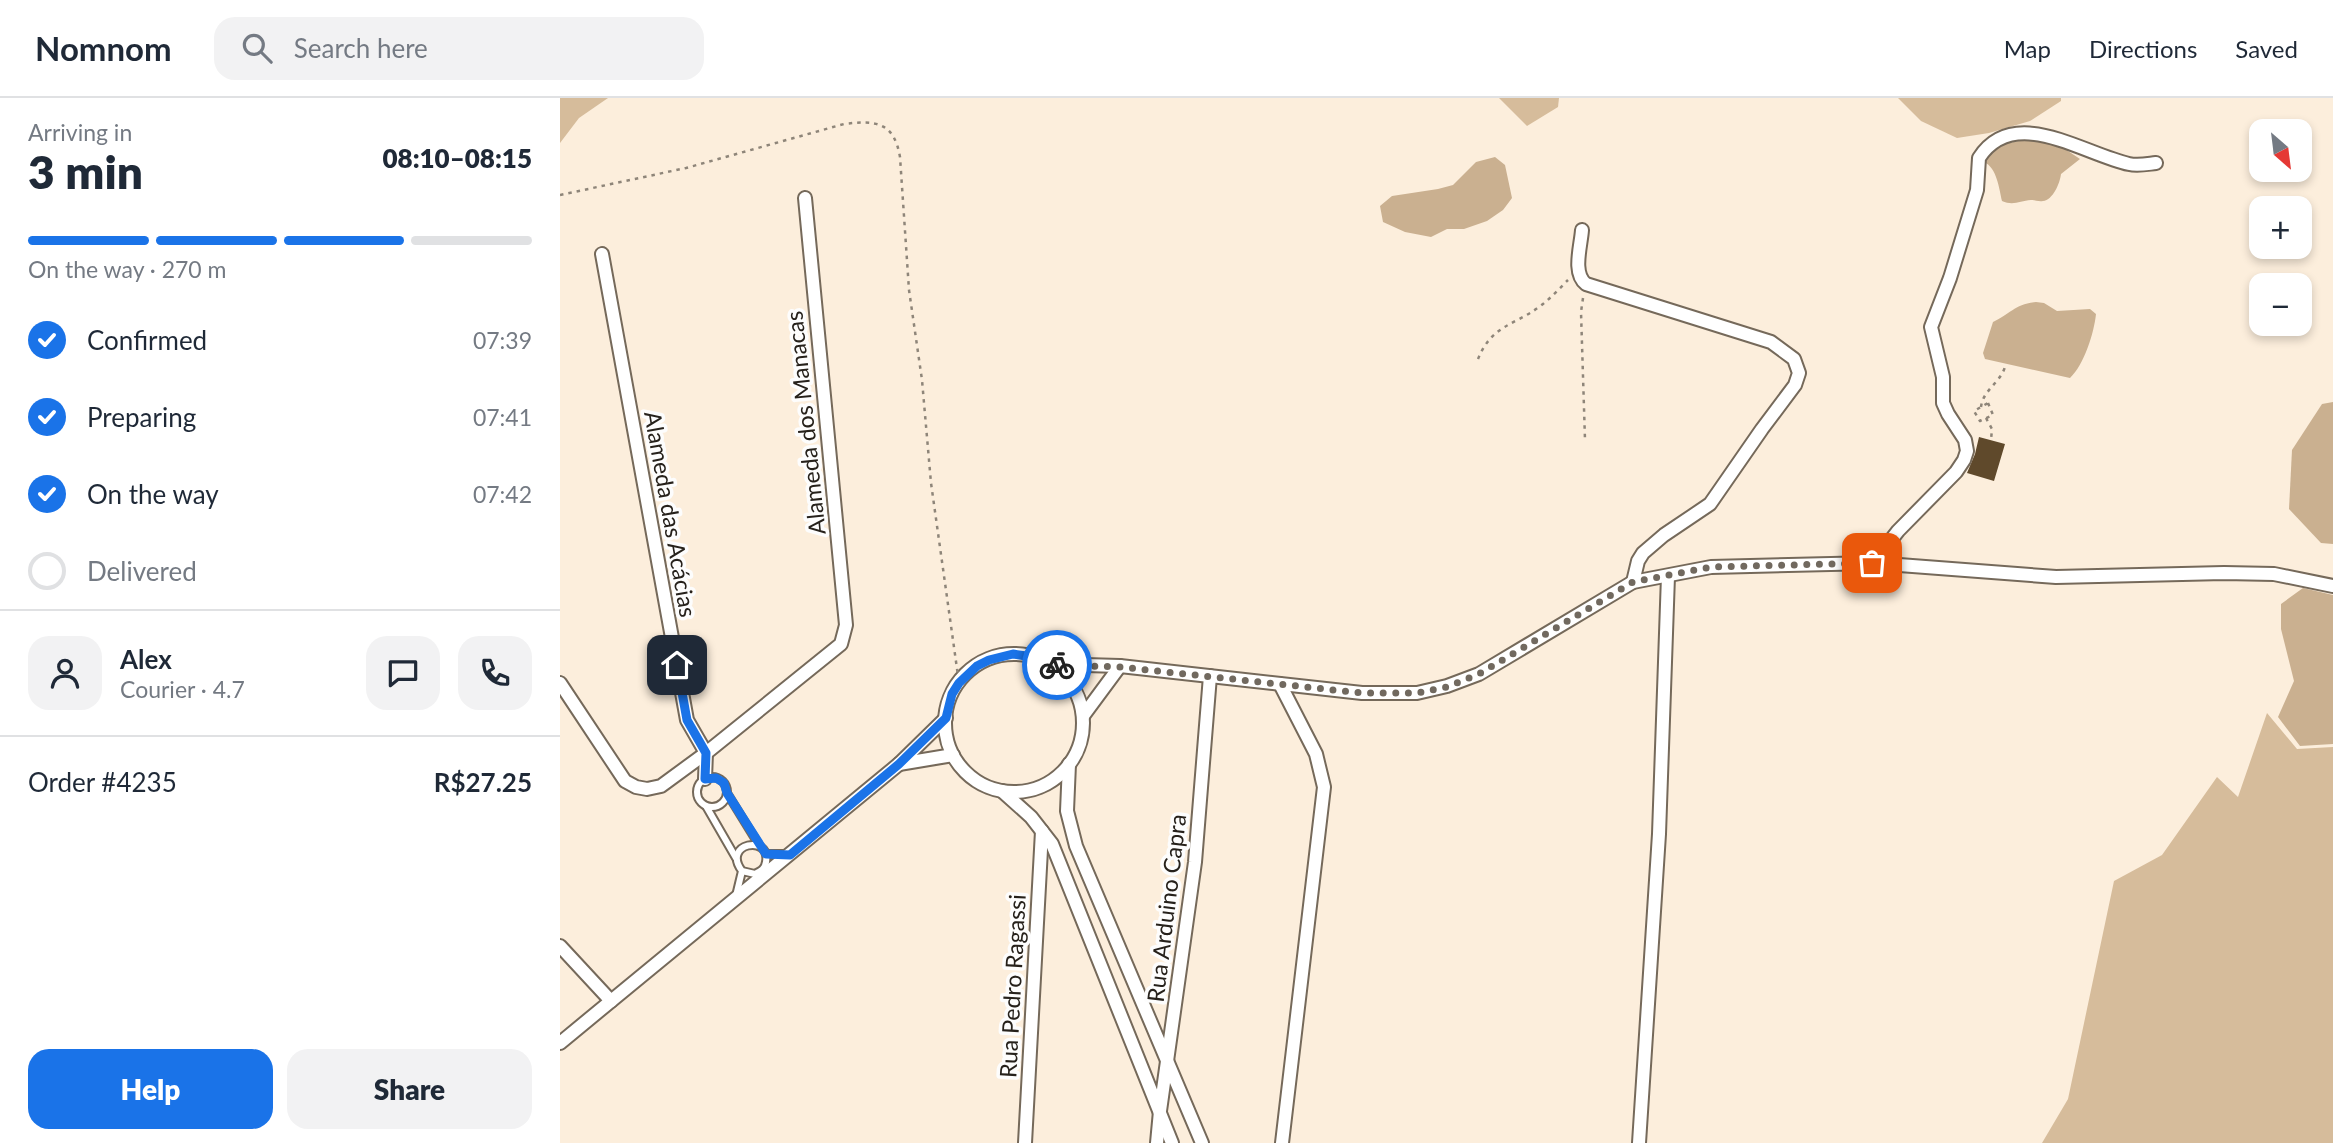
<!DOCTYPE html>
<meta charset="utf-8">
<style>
:root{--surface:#fff;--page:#f2f2f3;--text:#1f2937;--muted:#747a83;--line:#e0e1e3;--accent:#1a73e8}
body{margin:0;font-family:Lato,sans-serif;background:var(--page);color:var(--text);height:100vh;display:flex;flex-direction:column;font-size:26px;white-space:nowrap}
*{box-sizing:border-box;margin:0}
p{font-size:23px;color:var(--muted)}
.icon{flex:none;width:38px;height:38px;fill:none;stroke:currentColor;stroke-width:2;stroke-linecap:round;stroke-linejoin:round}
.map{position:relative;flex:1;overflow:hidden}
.side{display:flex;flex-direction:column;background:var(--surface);width:560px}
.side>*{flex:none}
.needle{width:46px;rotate:152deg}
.controls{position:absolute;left:1689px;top:21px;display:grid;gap:14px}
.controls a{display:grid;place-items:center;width:63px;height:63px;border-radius:14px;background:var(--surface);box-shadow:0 4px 10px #0003;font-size:35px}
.pin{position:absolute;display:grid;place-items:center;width:60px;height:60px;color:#fff;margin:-30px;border-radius:14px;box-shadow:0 4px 10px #0006}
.courier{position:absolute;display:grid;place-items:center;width:70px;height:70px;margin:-35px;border:5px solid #1a73e8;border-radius:50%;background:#fff;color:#222;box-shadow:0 2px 9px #0007}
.head em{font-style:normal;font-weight:800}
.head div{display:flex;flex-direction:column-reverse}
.head{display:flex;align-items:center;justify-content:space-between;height:119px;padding:0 28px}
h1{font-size:46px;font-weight:800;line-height:52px}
.bar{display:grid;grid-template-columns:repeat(4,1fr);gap:10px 7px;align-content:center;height:84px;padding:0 28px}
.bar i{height:9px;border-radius:5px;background:var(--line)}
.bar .on{background:var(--accent)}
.bar p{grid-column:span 4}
.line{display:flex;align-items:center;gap:18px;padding:0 28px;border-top:2px solid var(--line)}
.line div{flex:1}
.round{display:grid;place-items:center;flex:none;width:74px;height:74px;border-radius:21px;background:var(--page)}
ol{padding:0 28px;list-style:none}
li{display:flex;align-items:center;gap:21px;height:77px}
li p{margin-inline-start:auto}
li .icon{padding:7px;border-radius:50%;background:var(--accent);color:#fff;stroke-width:4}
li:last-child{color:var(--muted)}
li i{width:38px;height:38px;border:4px solid var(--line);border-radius:50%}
.cta{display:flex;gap:14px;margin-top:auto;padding:14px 28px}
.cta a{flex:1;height:80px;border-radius:21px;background:var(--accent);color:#fff;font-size:28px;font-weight:800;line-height:80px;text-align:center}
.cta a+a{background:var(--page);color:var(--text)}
header{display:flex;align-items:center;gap:42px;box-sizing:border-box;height:98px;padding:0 35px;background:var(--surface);border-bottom:2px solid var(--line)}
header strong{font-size:33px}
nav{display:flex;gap:38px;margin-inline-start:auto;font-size:24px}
.search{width:490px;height:63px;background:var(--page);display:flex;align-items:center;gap:18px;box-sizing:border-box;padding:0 24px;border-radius:21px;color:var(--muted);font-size:26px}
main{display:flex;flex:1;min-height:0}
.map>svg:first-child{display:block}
.forest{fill:#d6bc9b}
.water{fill:#cab090}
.building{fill:#5f492b}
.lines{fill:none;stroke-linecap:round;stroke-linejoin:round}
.lane-casing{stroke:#75695a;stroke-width:10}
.street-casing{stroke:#75695a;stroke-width:16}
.path{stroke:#8e8579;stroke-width:2.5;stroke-dasharray:3.5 5;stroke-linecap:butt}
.lane{stroke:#fff;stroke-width:6}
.street{stroke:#fff;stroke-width:12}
.done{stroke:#71695f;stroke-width:7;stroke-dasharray:0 12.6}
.route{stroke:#1a73e8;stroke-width:9}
.labels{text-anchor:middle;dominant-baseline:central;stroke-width:7;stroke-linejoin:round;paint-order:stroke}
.street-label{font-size:23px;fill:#26211b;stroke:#fdfdfd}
</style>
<header>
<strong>Nomnom</strong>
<div class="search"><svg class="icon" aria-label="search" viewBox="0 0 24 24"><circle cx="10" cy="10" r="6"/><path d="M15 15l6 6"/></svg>Search here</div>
<nav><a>Map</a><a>Directions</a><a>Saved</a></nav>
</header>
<main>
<section class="side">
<div class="head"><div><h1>3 min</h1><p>Arriving in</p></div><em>08:10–08:15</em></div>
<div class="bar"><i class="on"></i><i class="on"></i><i class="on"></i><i></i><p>On the way · 270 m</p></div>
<ol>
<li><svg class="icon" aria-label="check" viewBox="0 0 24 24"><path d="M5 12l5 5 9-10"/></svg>Confirmed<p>07:39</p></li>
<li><svg class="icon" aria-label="check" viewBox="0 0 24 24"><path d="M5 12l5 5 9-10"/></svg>Preparing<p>07:41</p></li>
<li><svg class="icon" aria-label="check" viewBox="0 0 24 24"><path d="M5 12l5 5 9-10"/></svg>On the way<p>07:42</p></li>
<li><i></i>Delivered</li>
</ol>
<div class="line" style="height:126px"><a class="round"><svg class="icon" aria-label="person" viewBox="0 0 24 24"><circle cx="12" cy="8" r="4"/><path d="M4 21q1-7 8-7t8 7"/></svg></a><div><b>Alex</b><p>Courier · 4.7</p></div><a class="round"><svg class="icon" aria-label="chat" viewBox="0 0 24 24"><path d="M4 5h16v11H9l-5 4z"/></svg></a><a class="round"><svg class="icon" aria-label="phone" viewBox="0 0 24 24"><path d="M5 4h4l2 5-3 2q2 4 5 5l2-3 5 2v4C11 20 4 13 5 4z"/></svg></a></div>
<div class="line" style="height:91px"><div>Order #4235</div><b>R$27.25</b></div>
<div class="cta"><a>Help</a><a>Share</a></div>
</section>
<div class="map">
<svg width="1773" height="1045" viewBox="0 0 1773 1045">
<rect width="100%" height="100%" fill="#fceedc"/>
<g class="forest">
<path d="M0 0H48L19 20 0 45Z"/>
<path d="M939 0H999L998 9 967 28Z"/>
<path d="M1338 0H1501V3L1470 23 1429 35 1397 40 1361 23Z"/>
<path d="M1707 615 1737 651 1773 649V1045H1482L1508 1001 1554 783 1602 757 1657 679 1678 699Z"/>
</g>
<g class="water">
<path d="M1465 42 1499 47 1520 61 1501 76C1500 85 1493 102 1483 103 1479 104 1475 102 1471 102 1460 103 1453 108 1442 103 1439 90 1437 70 1424 64 1434 47 1446 45 1465 42Z"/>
<path d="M935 59 945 67 952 100 943 112 927 123 904 131H887L871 139 845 134 823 124 820 108 832 98 878 91 893 87 916 64Z"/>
<path d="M1476 204 1484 205 1497 213 1530 211 1536 216C1534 235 1524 267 1510 280L1425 261 1423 255 1433 224C1450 216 1455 206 1476 204Z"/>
<path d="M1773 304V446L1761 445 1729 411 1732 352 1762 306Z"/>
<path d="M1743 490 1773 497V646L1740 648 1718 619 1734 583 1721 531V506Z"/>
</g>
<path class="building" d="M1419 339 1445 346 1434 383 1407 375 1415 356Z"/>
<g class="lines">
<defs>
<g id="lane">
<circle cx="152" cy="694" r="15"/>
<path d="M167 695 199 747"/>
<path d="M146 708 176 760"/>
<path d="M206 756H228"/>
<path d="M176 798 182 773C161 745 211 736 206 764 205 771 201 773 195 776L182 773"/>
</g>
<g id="street">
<path d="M1022 132C1021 148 1012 175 1026 186L1211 244 1234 261 1239 275 1235 287 1202 331 1150 406 1104 437 1083 455 1078 463 1073 484"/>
<path d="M42 156 127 622 146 655 145 681"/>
<path d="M1313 465 1338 433 1396 374 1404 362 1407 353 1405 342 1388 316 1383 305V279L1371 229 1390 180 1417 92 1419 60C1454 6 1523 56 1569 66 1578 68 1587 66 1596 65"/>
<circle cx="454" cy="625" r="69"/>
<path d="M490 566 560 568 802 595H857L887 588 919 576 1073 484 1151 469 1313 465 1496 479 1664 475 1714 476 1773 488"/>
<path d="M0 585 65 683 76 689 87 691 101 688 146 655 281 546 286 527 245 100"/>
<path d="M720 586 756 656 764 689 722 1045"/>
<path d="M523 618 560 568"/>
<path d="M339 666 393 657"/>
<path d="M509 666 507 713 516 748 642 1045"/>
<path d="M442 693 471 719 492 746 612 1045"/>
<path d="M0 848 51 903"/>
<path d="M0 945 339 666 386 620"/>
<path d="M465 1045 482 733"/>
<path d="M597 1045 600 1013 635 764 650 578"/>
<path d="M1079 1045 1099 736 1108 478"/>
</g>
</defs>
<use href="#lane" class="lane-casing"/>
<use href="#street" class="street-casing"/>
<g class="path">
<path d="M0 97 126 70 284 26C316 22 334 24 340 59L349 192 362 282 371 385 399 585"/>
<path d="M1023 200 1021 214 1025 342"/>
<path d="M918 261C932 227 953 228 979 209 990 201 999 191 1008 182"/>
<path d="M1428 305 1433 317 1420 323 1414 313Z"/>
<path d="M1421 309C1423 292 1440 285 1445 269"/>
<path d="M1426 320 1432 331 1431 342"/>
</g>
<use href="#lane" class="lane"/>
<use href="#street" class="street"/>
</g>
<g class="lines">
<path class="done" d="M497 567 560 569 802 595H857L887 589 919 576 1073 484 1151 469 1312 465"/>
<path class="route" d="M117 567 127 622 146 655 145 681 156 680 164 685 167 695 206 756 230 757 339 666 386 620 392 596 399 585 417 568 429 562 453 556 466 558 490 566 497 567"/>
</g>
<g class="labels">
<g class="street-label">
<text transform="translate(245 325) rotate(-96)">Alameda dos Manacas</text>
<text transform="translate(111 416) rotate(80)">Alameda das Acácias</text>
<text transform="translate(606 810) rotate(-83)">Rua Arduino Capra</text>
<text transform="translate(452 888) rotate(-87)">Rua Pedro Ragassi</text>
</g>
</g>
</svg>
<div class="controls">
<a><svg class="needle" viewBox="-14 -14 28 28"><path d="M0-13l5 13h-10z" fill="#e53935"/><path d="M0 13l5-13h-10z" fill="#747a83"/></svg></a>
<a>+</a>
<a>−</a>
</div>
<div class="pin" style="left:1312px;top:465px;background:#ea580c"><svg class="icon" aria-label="bag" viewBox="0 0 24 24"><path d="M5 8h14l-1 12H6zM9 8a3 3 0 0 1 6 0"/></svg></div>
<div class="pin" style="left:117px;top:567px;background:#1f2937"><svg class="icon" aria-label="home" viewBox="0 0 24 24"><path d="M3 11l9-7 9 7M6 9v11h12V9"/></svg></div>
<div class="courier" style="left:497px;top:567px"><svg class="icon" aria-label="bike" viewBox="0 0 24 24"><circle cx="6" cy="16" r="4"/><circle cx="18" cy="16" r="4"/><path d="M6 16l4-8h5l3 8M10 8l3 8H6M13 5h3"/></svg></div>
</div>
</main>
